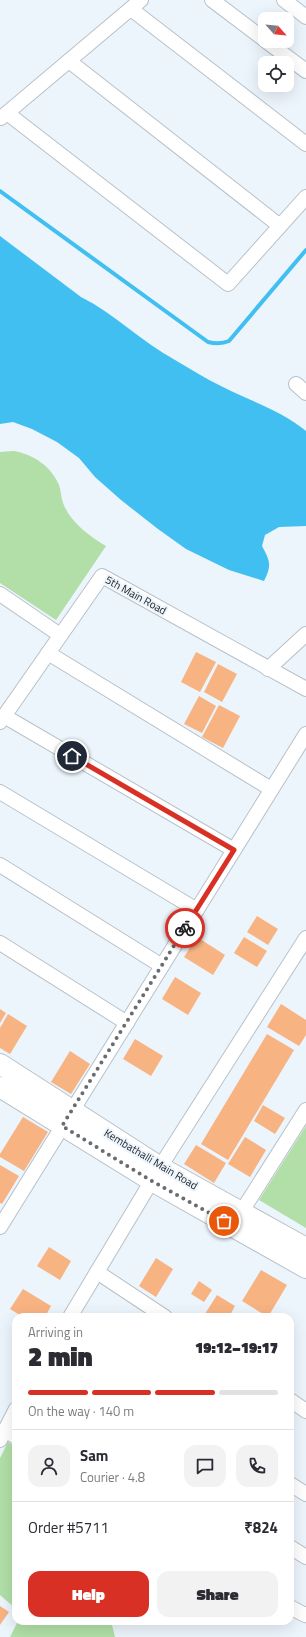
<!DOCTYPE html>
<meta charset="utf-8">
<style>
:root{--surface:#fff;--page:#f2f2f3;--text:#2b2b33;--muted:#7c7c81;--line:#e1e1e2;--accent:#d93025}
body{margin:0;font-family:"Titillium Web",sans-serif;background:var(--page);color:var(--text);height:100vh;display:flex;flex-direction:column;font-size:15px;white-space:nowrap}
*{box-sizing:border-box;margin:0}
p{font-size:13px;color:var(--muted)}
.icon{flex:none;width:22px;height:22px;fill:none;stroke:currentColor;stroke-width:2;stroke-linecap:round;stroke-linejoin:round}
.map{position:relative;flex:1;overflow:hidden}
.side{position:absolute;left:12px;top:1313px;width:282px;height:312px;display:flex;flex-direction:column;background:var(--surface);border-radius:12px;box-shadow:0 4px 16px #0002}
.side>*{flex:none}
.needle{width:26px;rotate:117deg}
.buttons{position:absolute;left:258px;top:12px;display:grid;gap:8px}
.buttons a{display:grid;place-items:center;width:36px;height:36px;border-radius:8px;background:var(--surface);box-shadow:0 4px 16px #0002;font-size:20px}
.pin{position:absolute;display:grid;place-items:center;width:34px;height:34px;color:#fff;margin:-17px;border:2px solid #fff;border-radius:50%;box-shadow:0 1px 4px #0007}
.courier{position:absolute;display:grid;place-items:center;width:40px;height:40px;margin:-20px;border:3px solid #d93025;border-radius:50%;background:#fff;color:#222;box-shadow:0 1px 5px #0007}
.headline em{font-style:normal;font-weight:800}
.headline div{display:flex;flex-direction:column-reverse}
.headline{display:flex;align-items:center;justify-content:space-between;height:68px;padding:0 16px}
h1{font-size:26px;font-weight:800;line-height:30px}
.bar{display:grid;grid-template-columns:repeat(4,1fr);gap:6px 4px;align-content:center;height:48px;padding:0 16px}
.bar i{height:5px;border-radius:3px;background:var(--line)}
.bar .on{background:var(--accent)}
.bar p{grid-column:span 4}
.line{display:flex;align-items:center;gap:10px;padding:0 16px;border-top:1px solid var(--line)}
.line div{flex:1}
.round{display:grid;place-items:center;flex:none;width:42px;height:42px;border-radius:12px;background:var(--page)}
.cta{display:flex;gap:8px;margin-top:auto;padding:8px 16px}
.cta a{flex:1;height:46px;border-radius:12px;background:var(--accent);color:#fff;font-size:16px;font-weight:800;line-height:46px;text-align:center}
.cta a+a{background:var(--page);color:var(--text)}
.map>svg:first-child{display:block}
.green{fill:#b1dfa7}
.water{fill:#40bff0}
.lines{fill:none;stroke-linecap:round;stroke-linejoin:round}
.stream{stroke:#40bff0;stroke-width:4}
.building{fill:#f8b382}
.street-casing{stroke:#b9c1c8;stroke-width:16}
.secondary-casing{stroke:#b9c1c8;stroke-width:22}
.street{stroke:#fff;stroke-width:14}
.secondary{stroke:#fff;stroke-width:20}
.done{stroke:#696d72;stroke-width:4;stroke-dasharray:0 7.2}
.route{stroke:#d93025;stroke-width:5}
.labels{text-anchor:middle;dominant-baseline:central;stroke-width:4;stroke-linejoin:round;paint-order:stroke}
.street-label{font-size:11px;fill:#222528;stroke:#ecf4fc}
</style>
<div class="map">
<svg width="306" height="1637" viewBox="0 0 306 1637">
<rect width="100%" height="100%" fill="#ecf4fc"/>
<g class="green">
<path d="M14 451C34 455 51 466 59 485 61 491 61 497 63 503 70 522 89 536 106 546L56 620 0 583V452Z"/>
<path d="M306 1126V1228L259 1200Z"/>
<path d="M8 1442 16 1447V1609L0 1595V1458Z"/>
<path d="M18 1621H111L115 1637H10Z"/>
</g>
<path class="water" d="M0 236 81 297C115 314 142 342 175 360 191 369 206 379 223 387 250 401 282 411 306 431V526L279 527 265 535 262 546C270 561 272 565 264 581L229 570 186 549 158 529 121 500 95 477 79 458 57 442 32 429 13 422 0 424Z"/>
<g class="lines">
<path class="stream" d="M0 191 208 342C216 344 222 344 229 341L306 250"/>
</g>
<g class="building">
<path d="M196 652 216 662 200 692 181 682Z"/>
<path d="M218 664 237 674 222 702 204 692Z"/>
<path d="M199 696 216 706 202 733 184 724Z"/>
<path d="M219 705 240 716 223 748 202 737Z"/>
<path d="M257 916 278 929 268 945 247 932Z"/>
<path d="M197 937 225 955 213 975 184 957Z"/>
<path d="M244 937 267 951 257 967 234 953Z"/>
<path d="M175 977 201 993 188 1015 162 999Z"/>
<path d="M281 1004 306 1020V1035L299 1046 267 1027Z"/>
<path d="M0 1009 6 1013 0 1023Z"/>
<path d="M8 1014 27 1026 10 1054 0 1048V1028Z"/>
<path d="M267 1034 294 1050 228 1160 201 1144Z"/>
<path d="M135 1039 163 1056 151 1076 123 1059Z"/>
<path d="M70 1051 90 1064 71 1094 51 1082Z"/>
<path d="M263 1105 285 1118 275 1134 254 1121Z"/>
<path d="M23 1117 48 1132 24 1171 0 1157V1154Z"/>
<path d="M245 1137 266 1150 250 1177 228 1164Z"/>
<path d="M196 1145 226 1163 214 1183 184 1164Z"/>
<path d="M0 1165 19 1176 2 1204 0 1203Z"/>
<path d="M49 1247 71 1261 60 1280 37 1266Z"/>
<path d="M156 1258 173 1269 156 1297 139 1286Z"/>
<path d="M261 1270 287 1285 268 1317 242 1301Z"/>
<path d="M199 1281 212 1290 204 1302 191 1294Z"/>
<path d="M23 1289 51 1306 45 1317H23L10 1309Z"/>
<path d="M217 1295 235 1306 229 1317H203Z"/>
<path d="M0 1606 9 1612 0 1625Z"/>
</g>
<g class="lines">
<defs>
<g id="street">
<path d="M212 0 265 40"/>
<path d="M284 0 306 17"/>
<path d="M131 9 306 144"/>
<path d="M266 41 306 71"/>
<path d="M69 61 280 226"/>
<path d="M7 113 228 284 306 197"/>
<path d="M1 118 141 0"/>
<path d="M296 384 306 393"/>
<path d="M0 594 60 635"/>
<path d="M48 653 271 789"/>
<path d="M268 669 306 634"/>
<path d="M4 716 234 850"/>
<path d="M0 722 102 576 306 689"/>
<path d="M0 792 197 910"/>
<path d="M0 865 162 966"/>
<path d="M0 943 127 1023"/>
<path d="M242 1211 306 1110"/>
<path d="M0 1227 306 734"/>
<path d="M97 1272 165 1317"/>
<path d="M70 1317 160 1167 306 938"/>
<path d="M290 1400 306 1411"/>
<path d="M5 1430 16 1437"/>
<path d="M0 1440 16 1409"/>
<path d="M290 1484 306 1494"/>
<path d="M290 1547 306 1557"/>
<path d="M290 1607 305 1615 306 1614"/>
</g>
<g id="secondary">
<path d="M0 1064 160 1167 306 1248"/>
<path d="M0 1087 152 1181 306 1268"/>
</g>
</defs>
<use href="#street" class="street-casing"/>
<use href="#secondary" class="secondary-casing"/>
<use href="#street" class="street"/>
<use href="#secondary" class="secondary"/>
</g>
<g class="lines">
<path class="done" d="M185 928 62 1126 152 1181 224 1221"/>
<path class="route" d="M72 756 234 850 185 928"/>
</g>
<g class="labels">
<g class="street-label">
<text transform="translate(136 595) rotate(29)">5th Main Road</text>
<text transform="translate(151 1159) rotate(31)">Kembathalli Main Road</text>
</g>
</g>
</svg>
<div class="buttons">
<a><svg class="needle" viewBox="-14 -14 28 28"><path d="M0-13l5 13h-10z" fill="#e53935"/><path d="M0 13l5-13h-10z" fill="#7c7c81"/></svg></a>
<a><svg class="icon" aria-label="locate" viewBox="0 0 24 24"><circle cx="12" cy="12" r="6"/><path d="M12 2v4M12 18v4M2 12h4M18 12h4"/></svg></a>
</div>
<div class="pin" style="left:224px;top:1221px;background:#ea580c"><svg class="icon" aria-label="bag" viewBox="0 0 24 24"><path d="M5 8h14l-1 12H6zM9 8a3 3 0 0 1 6 0"/></svg></div>
<div class="pin" style="left:72px;top:756px;background:#1f2937"><svg class="icon" aria-label="home" viewBox="0 0 24 24"><path d="M3 11l9-7 9 7M6 9v11h12V9"/></svg></div>
<div class="courier" style="left:185px;top:928px"><svg class="icon" aria-label="bike" viewBox="0 0 24 24"><circle cx="6" cy="16" r="4"/><circle cx="18" cy="16" r="4"/><path d="M6 16l4-8h5l3 8M10 8l3 8H6M13 5h3"/></svg></div>
<section class="side">
<div class="headline"><div><h1>2 min</h1><p>Arriving in</p></div><em>19:12–19:17</em></div>
<div class="bar"><i class="on"></i><i class="on"></i><i class="on"></i><i></i><p>On the way · 140 m</p></div>
<div class="line" style="height:72px"><a class="round"><svg class="icon" aria-label="person" viewBox="0 0 24 24"><circle cx="12" cy="8" r="4"/><path d="M4 21q1-7 8-7t8 7"/></svg></a><div><b>Sam</b><p>Courier · 4.8</p></div><a class="round"><svg class="icon" aria-label="chat" viewBox="0 0 24 24"><path d="M4 5h16v11H9l-5 4z"/></svg></a><a class="round"><svg class="icon" aria-label="phone" viewBox="0 0 24 24"><path d="M5 4h4l2 5-3 2q2 4 5 5l2-3 5 2v4C11 20 4 13 5 4z"/></svg></a></div>
<div class="line" style="height:52px"><div>Order #5711</div><b>₹824</b></div>
<div class="cta"><a>Help</a><a>Share</a></div>
</section>
</div>
